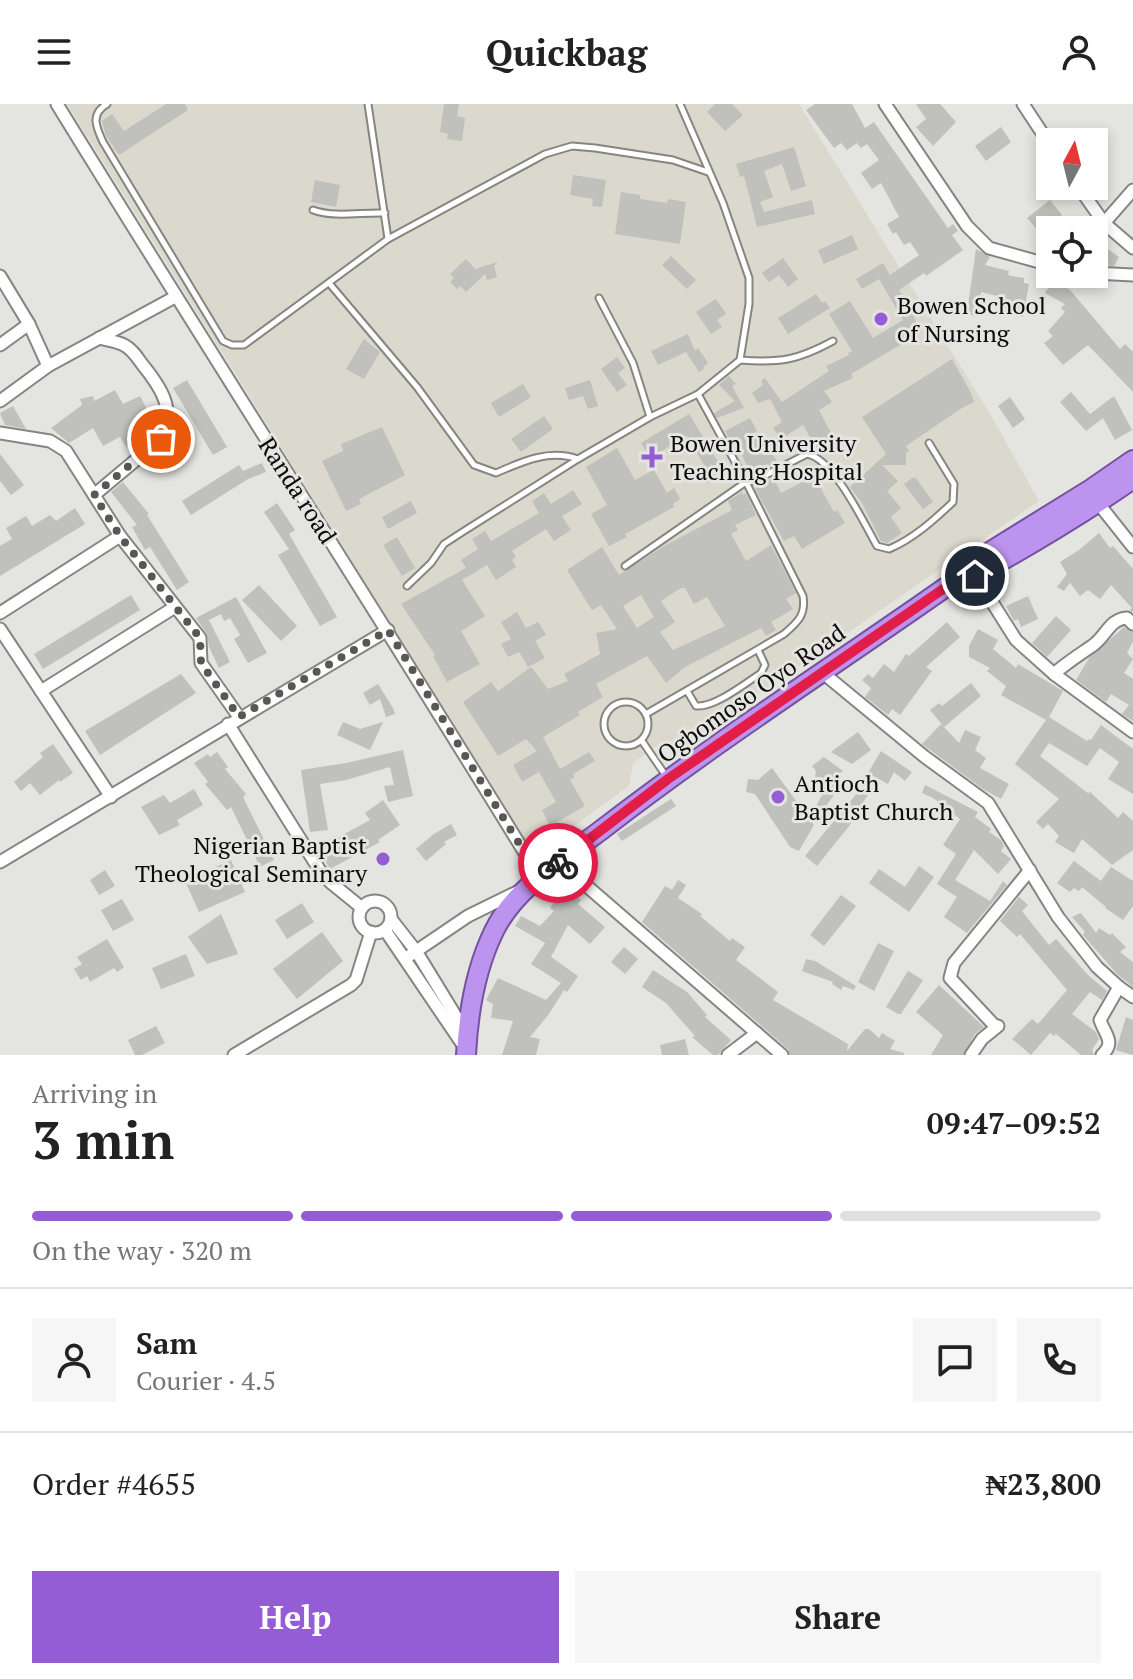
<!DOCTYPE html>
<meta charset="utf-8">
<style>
:root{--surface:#fff;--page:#f6f6f6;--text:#222;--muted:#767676;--line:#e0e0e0;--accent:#945dd5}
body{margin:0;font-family:"PT Serif",serif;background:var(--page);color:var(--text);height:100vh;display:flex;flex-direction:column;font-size:30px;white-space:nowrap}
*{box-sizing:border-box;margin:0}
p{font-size:26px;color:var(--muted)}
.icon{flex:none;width:44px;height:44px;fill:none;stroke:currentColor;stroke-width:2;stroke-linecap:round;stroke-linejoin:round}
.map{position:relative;height:951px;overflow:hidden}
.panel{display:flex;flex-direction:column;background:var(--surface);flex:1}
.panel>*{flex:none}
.needle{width:52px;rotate:7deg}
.tools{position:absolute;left:1036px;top:24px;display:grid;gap:16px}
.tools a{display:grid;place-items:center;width:72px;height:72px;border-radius:0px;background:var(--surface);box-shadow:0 4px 12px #0003;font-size:40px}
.pin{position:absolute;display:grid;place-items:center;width:68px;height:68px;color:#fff;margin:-34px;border:4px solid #fff;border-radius:50%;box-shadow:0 2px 8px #0007}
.courier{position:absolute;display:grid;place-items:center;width:80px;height:80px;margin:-40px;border:6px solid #e11d48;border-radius:50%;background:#fff;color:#222;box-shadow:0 2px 10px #0007}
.overview em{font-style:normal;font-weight:700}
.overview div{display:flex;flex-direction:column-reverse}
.overview{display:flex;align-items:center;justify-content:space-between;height:136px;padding:0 32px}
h1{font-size:52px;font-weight:700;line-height:60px}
.bar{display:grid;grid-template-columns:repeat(4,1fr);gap:12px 8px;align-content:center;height:96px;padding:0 32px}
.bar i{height:10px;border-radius:6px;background:var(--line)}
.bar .active{background:var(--accent)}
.bar p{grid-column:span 4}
.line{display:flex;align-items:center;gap:20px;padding:0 32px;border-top:2px solid var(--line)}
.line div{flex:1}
.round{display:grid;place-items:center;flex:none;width:84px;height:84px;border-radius:0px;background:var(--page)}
.primary-button{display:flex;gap:16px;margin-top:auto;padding:16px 32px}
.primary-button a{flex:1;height:92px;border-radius:0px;background:var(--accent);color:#fff;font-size:32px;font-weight:700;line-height:92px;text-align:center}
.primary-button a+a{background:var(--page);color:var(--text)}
header{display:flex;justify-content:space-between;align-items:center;height:104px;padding:0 32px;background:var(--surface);font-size:36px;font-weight:700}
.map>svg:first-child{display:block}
.built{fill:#dbd9ce}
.building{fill:#c0c0bc;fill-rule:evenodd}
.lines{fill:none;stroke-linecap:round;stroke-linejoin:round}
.service-casing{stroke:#858581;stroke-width:9}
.minor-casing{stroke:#858581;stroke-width:15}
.trunk-casing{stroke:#74529d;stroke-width:22}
.service{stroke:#fff;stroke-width:5}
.minor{stroke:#fff;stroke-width:11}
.trunk{stroke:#bc94f0;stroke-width:18}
.done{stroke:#585755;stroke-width:8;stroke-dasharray:0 14.4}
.route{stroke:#e11d48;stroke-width:10}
.poi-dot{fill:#945dd5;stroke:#e4e4e0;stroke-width:3}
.labels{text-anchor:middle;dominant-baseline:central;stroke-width:6;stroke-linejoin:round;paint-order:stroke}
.poi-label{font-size:24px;fill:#0c0b0a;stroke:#e4e4e0;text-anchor:start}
.street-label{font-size:24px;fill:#0c0b0a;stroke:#e4e4e0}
</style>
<header><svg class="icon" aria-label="menu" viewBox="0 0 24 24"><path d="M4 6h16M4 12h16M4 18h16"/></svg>Quickbag<svg class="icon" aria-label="person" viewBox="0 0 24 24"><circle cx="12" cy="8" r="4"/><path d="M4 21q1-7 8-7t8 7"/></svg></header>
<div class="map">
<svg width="1133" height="951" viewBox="0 0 1133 951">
<rect width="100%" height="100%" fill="#e4e4e0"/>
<path class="built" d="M67 0H799L990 310 1039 397 683 642 663 637 633 659 629 682 535 750Z"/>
<g class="building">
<path d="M166 0H185L188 6 119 51 106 32 102 17 112 10 124 27Z"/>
<path d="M444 0H459L457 12 465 14 462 37 447 35 448 30 440 28Z"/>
<path d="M715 0H732L743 11 725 27 707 8Z"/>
<path d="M815 0H852L865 24 874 18 948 124 953 120 958 127 952 131 963 146 926 172 924 169 899 186 922 228 851 270 853 274 824 287 832 298 819 306 837 340 820 350 803 321 781 335 773 324 782 318 770 295 758 299 752 289 763 281 761 277 765 274 782 298 829 267 826 262 849 251 848 249 852 247 829 210 850 197 873 234 903 216 879 175 862 185 856 175 883 159 890 171 919 151 910 138 904 141 896 128 893 130 887 120 899 113 881 79 872 85 861 69 879 56 867 40 861 44 857 39 847 46 841 39 834 44 806 6Z"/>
<path d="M916 0H940L956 18 933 42 916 23 926 15Z"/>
<path d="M1001 23 1011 38 986 57 975 42Z"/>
<path d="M794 43 806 82 791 87 782 60 764 67 773 93 760 98 764 108 812 96 815 110 757 123 744 72 740 73 736 60Z"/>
<path d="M573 71 606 76 602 103 592 102 593 95 570 91Z"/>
<path d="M315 76 340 81 336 103 311 98Z"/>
<path d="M621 88 640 91V95L667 99 668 95 686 98 680 140 615 130Z"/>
<path d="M1050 96 1062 111 1040 129 1027 114Z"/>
<path d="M852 131 858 145 824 160 818 146Z"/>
<path d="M1094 135 1119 153 1114 162 1100 161 1094 157Z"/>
<path d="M976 145 990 153 985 161 1009 167 1008 171 1024 174V179L1029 180 1023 213 1006 208 1009 196 1005 194 981 188 979 212 961 210 962 200 968 201Z"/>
<path d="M671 152 696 176 687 185 662 161Z"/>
<path d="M783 154 798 175 788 183 779 171 769 178 762 169Z"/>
<path d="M466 155 475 165 498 158 494 162 497 173 487 176 485 170 466 188 460 182 457 185 450 178 454 174 450 170Z"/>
<path d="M1053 176 1070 186 1120 245 1125 240 1133 248V288L1088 241 1063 261 1044 239 1053 232 1048 227 1065 208 1061 204 1065 200 1045 189Z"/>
<path d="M816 190 822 199 825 197 830 204 788 230 778 214Z"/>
<path d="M716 195 726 210 717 216 722 223 711 230 696 208Z"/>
<path d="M688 230 695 247 698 244 708 259 703 263 704 265 699 268 686 248 658 261 651 247Z"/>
<path d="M364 235 380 248 364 275 346 265Z"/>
<path d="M617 253 625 264 618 269 627 281 617 288 601 265Z"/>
<path d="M952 255 971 289 974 298 962 304 906 342 909 347 906 349V361H882L898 377 887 387 901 404 891 413 902 429 887 439 881 437 862 399 850 383 886 350 862 313Z"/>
<path d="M729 272 736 280 732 282 744 304 717 314 714 309 735 297 719 281Z"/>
<path d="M187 276 227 343 213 351 173 284Z"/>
<path d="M590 276 598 302 588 305 583 292 569 296 565 284Z"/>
<path d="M523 280 531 293 499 313 491 299Z"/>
<path d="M115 286 123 300 140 292 151 313 137 321 144 333 126 343 120 333 103 342 93 324 69 339 51 324 82 301 80 295 93 292 94 297Z"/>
<path d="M1071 288 1090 310 1114 292 1132 326 1115 336 1103 314 1086 327 1060 298Z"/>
<path d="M1010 293 1025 315 1013 324 998 302Z"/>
<path d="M13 302 26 325 5 321 0 309Z"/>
<path d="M689 310 725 369 706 380 698 364 704 361 687 332 650 354 641 339Z"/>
<path d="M544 312 553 325 521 348 511 335Z"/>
<path d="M750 314 757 327 754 328 762 343 766 341 777 357 752 372 734 335 730 337 725 327Z"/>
<path d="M382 323 405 371 359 395 361 400 346 407 322 357 343 347 341 340Z"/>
<path d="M617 344 635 376 654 366 667 389 674 384 680 395 673 400 674 403 625 430 627 433 609 442 591 410 607 401 586 363Z"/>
<path d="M0 350 24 381 11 391 0 377Z"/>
<path d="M262 359 266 368 248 375 191 411 182 397 239 361 243 367Z"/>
<path d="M814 372 834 408 837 406 845 419 802 445 794 432 784 437 755 385 773 373 781 389Z"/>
<path d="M912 374H916L933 398 923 405 904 380Z"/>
<path d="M123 378 149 410 147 411 189 478 177 486 150 443 145 446 132 423 137 421 111 388Z"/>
<path d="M573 386 582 400 562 412 571 426 554 437 546 425 512 447 516 453 512 456 516 463 496 476 487 461 462 476 485 512 461 527 480 560 447 578 433 552 435 551 401 500 466 464 461 456 478 445 472 435 485 427 491 437 539 409 532 397 544 389 551 400Z"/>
<path d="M742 388 743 391 746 389 756 411 735 421 738 426 731 430 746 457 771 441 796 489 786 495 793 505 771 518 776 526 766 532 761 524 685 563 666 579 647 552 596 580 603 593 578 608 580 611 543 633 560 665 589 648 595 657 573 670 575 673 570 676 585 702 550 722 542 706 556 698 539 668 522 678 513 661 537 647 526 635 498 652 463 598 491 578 498 587 531 563 548 585 568 577 564 570 600 550 596 529 617 525 601 501 592 506 567 466 602 443 619 471 664 442 732 406 728 397ZM681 484H685L694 500 707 493 725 522 673 546 660 528 675 518 661 497ZM641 491 654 513 637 524 623 502Z"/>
<path d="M411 397 417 409 388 425 382 413Z"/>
<path d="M277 399 295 426 289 430 337 513 320 522 278 451 289 445 264 408Z"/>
<path d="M75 404 85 420 0 472V442L12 435 6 424 26 412 32 422 50 411 56 417Z"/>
<path d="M1099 429 1110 444 1113 442 1133 465V508L1129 506 1132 504 1111 481 1100 495 1088 486 1080 492 1070 479 1064 487 1057 483 1067 470 1060 458 1079 446Z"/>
<path d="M397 433 415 464 402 472 383 441Z"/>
<path d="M259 481 297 522 281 537 242 496Z"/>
<path d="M131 491 140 506 43 565 34 550Z"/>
<path d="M1028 492 1038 515 1021 523 1018 515 1014 517 1006 502Z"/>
<path d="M236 493 267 549 248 559 234 535 240 531 230 514 224 517 221 510 209 516 230 558 219 564 209 543 207 530 196 514Z"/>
<path d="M517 508 526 524 538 518 546 531 535 537 545 554 528 563 519 548 508 553 501 540 511 535 501 518Z"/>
<path d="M1056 512 1071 526 1047 553 1032 539Z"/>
<path d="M947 518 960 533 926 563 932 567 900 611 892 605 888 611 865 593 871 584 862 576 868 570 873 574 884 560 894 568 906 550 909 552Z"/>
<path d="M1124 523 1133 528V537L1127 549 1133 555 1124 569 1133 575V617L1122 610 1129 601 1111 590 1106 598 1076 576 1089 554Z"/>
<path d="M978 525 998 536 993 545 1016 564 1018 560 1063 587 1049 613 1087 637 1089 635 1091 636 1101 621 1133 645V690L1108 675 1119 658 1100 644 1087 662 1049 639 1040 652 1089 690V687L1118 714 1123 708 1133 717V746L1112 761 1082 735 1074 749 1055 738 1059 732 1048 720 1043 725 1036 718 1059 695 1015 660 1046 616 1001 591 1006 582 987 567 990 564 969 553V542Z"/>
<path d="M181 570 196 589 100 651 85 627Z"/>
<path d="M971 579 981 592 944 623 930 606 939 599 942 602Z"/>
<path d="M378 580 393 604 395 610 386 613 380 595 370 601 363 589Z"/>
<path d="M343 618 360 625 383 618 370 646 337 631Z"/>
<path d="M941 620 959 639 965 626 981 633 975 646 986 654 980 664 1009 680 1001 695 983 685 922 640Z"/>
<path d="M858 628 871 646 852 660 831 648Z"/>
<path d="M53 640 73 669 60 678 59 676 40 691 30 679 21 687 14 678 43 653 40 649Z"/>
<path d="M403 646 413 692 388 698 384 682 394 681 390 663 346 676 320 680 328 726 310 728 301 666 346 659Z"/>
<path d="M881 647 912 668 905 677 894 668 888 680 868 669Z"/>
<path d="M217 648 228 663 225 665 246 690 243 693 274 756 260 763 231 703 227 706 205 680 208 678 194 659 208 650 210 653Z"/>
<path d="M824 653 843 667 829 677 839 684 823 706 816 702 828 681 813 685 816 667 812 662Z"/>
<path d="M772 664 814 721 799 747 790 743 755 690 746 688 748 675 758 676Z"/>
<path d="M925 681 978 708 975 713 991 725 989 728 1001 736 1004 742 1001 747 1011 755 998 770 974 746 955 776 990 797 1003 777 1007 781 967 829 944 813 957 793 937 780 956 750 943 741 960 715 933 694 922 689Z"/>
<path d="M863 682 870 688 863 698 866 701 817 762 805 752Z"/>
<path d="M194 685 203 701 177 716 180 721 159 731 141 703 164 691 170 699Z"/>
<path d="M671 695 676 702 622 737 617 730Z"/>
<path d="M383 696 400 721 378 736 380 738 330 765 323 753 332 747 328 739 370 716 365 709Z"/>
<path d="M451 720 457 731 444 738 446 740 426 757 416 745 434 730Z"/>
<path d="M231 756 245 788 199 808 185 777Z"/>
<path d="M1074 757 1101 777 1111 763 1133 777V802L1123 816 1105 804 1106 803 1082 783 1079 787 1074 784 1070 788 1057 779Z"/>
<path d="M919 762 934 773 909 808 869 779 879 765 905 783Z"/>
<path d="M105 766 115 782 99 791 90 776Z"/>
<path d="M678 776 686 781 678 794 702 810 700 812 730 837 732 834 745 843 736 856 778 888 773 896 848 940 847 947 865 925H869L879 934 882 929 895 937 890 945 904 949V951H790L788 945 642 818 665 782 672 786Z"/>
<path d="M574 790 581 796 578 800 605 823 590 840 568 821 551 853 578 872 567 888 564 886 549 910 530 933 540 935 536 951H502L513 917 491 914 493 900 486 896 498 874 546 896 561 879 531 860 545 839 515 822 521 812 540 822 554 807 550 804 558 791 568 798Z"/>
<path d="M841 791 856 802 824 842 810 831Z"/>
<path d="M1019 793 1028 801 1022 807 1049 841 1056 835 1088 871 1107 887 1102 896 1090 888 1072 910 1096 928 1099 935 1092 946 1094 951H1081L1056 930 1054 932 1050 929 1031 951 1012 935 1032 915 1038 920 1067 886 1020 830 1017 833 1000 817Z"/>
<path d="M122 795 134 816 113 827 101 806Z"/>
<path d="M302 799 314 818 287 835 275 816Z"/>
<path d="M1081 809 1096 829 1099 824 1110 831 1112 829 1126 843 1120 848 1133 858V883L1117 870 1083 831 1085 828 1072 813Z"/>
<path d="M221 810 238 850 207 860 188 833Z"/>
<path d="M322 828 343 857 297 895 273 865Z"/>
<path d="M107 835 124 863 117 868 114 864 90 878 87 872 81 876 74 865 82 860 77 853Z"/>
<path d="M878 839 894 847 874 887 858 878Z"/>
<path d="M624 843 638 855 625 870 611 858Z"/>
<path d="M186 850 195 872 161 885 152 864Z"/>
<path d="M806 855 815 857 856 882 854 886 843 882 841 886 832 880 833 878 802 867Z"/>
<path d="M653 866 687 888 707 911 705 913 731 936 718 951H713L692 933 695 932 666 899 642 883Z"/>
<path d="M908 867 923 876 901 910H898L886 903Z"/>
<path d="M939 881 984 923 975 930 963 951H931L943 931 916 908Z"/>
<path d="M1126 913 1133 916V951L1116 946Z"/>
<path d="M156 922 165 939 142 951H135L128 936Z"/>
<path d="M685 935 689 951H662L660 941Z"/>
</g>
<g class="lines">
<defs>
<g id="service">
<path d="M107 0C90 10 96 23 103 38L223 237 232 241H244L388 135 545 50 572 42 595 44 673 56 708 68"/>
<path d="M368 0 388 135"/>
<path d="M680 0 723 99 749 174V200L740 256"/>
<path d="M313 106C335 114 361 108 385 109"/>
<path d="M329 179 417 283 474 361 496 369C523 357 550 345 578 355"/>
<path d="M599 194 633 259 650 313"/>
<path d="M625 462 746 378 754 377 807 350C833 354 864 419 877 442L889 445C913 435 934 416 953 398L954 380 929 339"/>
<path d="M407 482 431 459 444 440 464 427 578 355 650 313 698 290 740 256C781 259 798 256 833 237"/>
<path d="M687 587 696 602C714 604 746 579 761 569L765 561 758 546"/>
<circle cx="626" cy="620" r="22"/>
<path d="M646 610 784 530C798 518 806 511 803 492L746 378 698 290"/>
<path d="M642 637 666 672"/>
</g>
<g id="minor">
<path d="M57 0C216 259 381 514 539 772"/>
<path d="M885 0 967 122 989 144 1050 161"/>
<path d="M1023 0 1050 41"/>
<path d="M1078 82 1104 119 1133 144"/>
<path d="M1104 119 1133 86"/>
<path d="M1094 169 1133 171"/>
<path d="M0 172 29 220 48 262"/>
<path d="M0 241 29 220"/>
<path d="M0 297 48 262 175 193"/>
<path d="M0 329 50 337 66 347 120 432 200 534 201 559 239 613"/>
<path d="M94 391 161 335C177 306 160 282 142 260 137 253 132 245 124 241 117 237 107 236 99 234"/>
<path d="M1098 399 1133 443"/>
<path d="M973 468 1016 536 1054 570 1133 628"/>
<path d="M0 509 120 432"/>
<path d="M0 525 111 693"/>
<path d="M823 569 925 653 988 699 1058 813 1097 863 1119 883 1133 893"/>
<path d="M1054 570C1066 559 1079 551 1092 542 1106 533 1109 515 1127 514L1133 520"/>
<path d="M41 587 175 503"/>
<path d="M228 620 319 765 330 778 362 804"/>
<path d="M0 758 388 526"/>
<path d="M559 758 782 951"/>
<circle cx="375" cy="813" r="16"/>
<path d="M391 815 416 847 468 932"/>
<path d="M385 826 465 944"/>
<path d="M406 854 468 812 517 788"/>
<path d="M234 951 351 881 356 876 371 828"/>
<path d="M728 951 757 929"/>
<path d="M971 951 982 935 998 922 994 921 950 874 954 859 1030 766"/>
<path d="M1102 951C1116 938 1105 931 1100 916L1119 883"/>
</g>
<g id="trunk">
<path d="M960 475 970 460 1091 385 1133 356"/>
<path d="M466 951C468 911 476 864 494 827 516 782 565 754 604 724 714 639 832 563 946 483 957 476 969 475 980 469 1032 440 1084 409 1133 375"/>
</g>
</defs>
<use href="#service" class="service-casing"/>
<use href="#minor" class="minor-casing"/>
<use href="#trunk" class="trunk-casing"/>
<use href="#service" class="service"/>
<use href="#minor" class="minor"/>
<use href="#trunk" class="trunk"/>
</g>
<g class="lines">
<path class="done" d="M161 335 94 391 120 432 200 534 201 559 239 613 388 526 539 772 558 759"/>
<path class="route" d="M558 759 668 675 946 483 960 475 975 472"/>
</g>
<g class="poi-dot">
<circle cx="881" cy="215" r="8"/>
<path d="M648 341h8v8h8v8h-8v8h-8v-8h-8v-8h8z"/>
<circle cx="778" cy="693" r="8"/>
<circle cx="383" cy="755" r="8"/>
</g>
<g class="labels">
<g class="poi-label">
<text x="897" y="201">Bowen School<tspan x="897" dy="28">of Nursing</tspan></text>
<text x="670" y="339">Bowen University<tspan x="670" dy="28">Teaching Hospital</tspan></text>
<text x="794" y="679">Antioch<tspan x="794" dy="28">Baptist Church</tspan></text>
<text x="367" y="741" text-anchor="end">Nigerian Baptist<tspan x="367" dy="28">Theological Seminary</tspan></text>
</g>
<g class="street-label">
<text transform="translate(298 386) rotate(57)">Randa road</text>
<text transform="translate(751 589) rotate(-35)">Ogbomoso Oyo Road</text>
</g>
</g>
</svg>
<div class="tools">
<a><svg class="needle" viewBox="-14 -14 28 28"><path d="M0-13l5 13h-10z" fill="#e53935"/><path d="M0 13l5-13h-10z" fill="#767676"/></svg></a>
<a><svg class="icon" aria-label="locate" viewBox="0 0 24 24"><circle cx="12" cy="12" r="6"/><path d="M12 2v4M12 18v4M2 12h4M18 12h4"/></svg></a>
</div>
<div class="pin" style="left:161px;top:335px;background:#ea580c"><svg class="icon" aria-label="bag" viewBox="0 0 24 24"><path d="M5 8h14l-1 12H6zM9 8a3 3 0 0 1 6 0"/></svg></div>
<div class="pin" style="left:975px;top:472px;background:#1f2937"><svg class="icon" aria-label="home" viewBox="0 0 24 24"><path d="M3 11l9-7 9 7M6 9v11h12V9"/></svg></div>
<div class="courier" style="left:558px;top:759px"><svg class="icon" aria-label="bike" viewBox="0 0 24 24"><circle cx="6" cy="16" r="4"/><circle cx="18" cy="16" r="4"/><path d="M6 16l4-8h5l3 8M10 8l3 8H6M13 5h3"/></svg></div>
</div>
<section class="panel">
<div class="overview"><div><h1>3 min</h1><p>Arriving in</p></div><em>09:47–09:52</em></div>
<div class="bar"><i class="active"></i><i class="active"></i><i class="active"></i><i></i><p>On the way · 320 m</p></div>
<div class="line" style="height:144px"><a class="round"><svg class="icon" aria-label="person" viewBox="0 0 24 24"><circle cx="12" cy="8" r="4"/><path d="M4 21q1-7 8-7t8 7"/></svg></a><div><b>Sam</b><p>Courier · 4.5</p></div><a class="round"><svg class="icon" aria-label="chat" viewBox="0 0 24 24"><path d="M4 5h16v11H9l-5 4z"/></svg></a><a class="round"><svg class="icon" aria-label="phone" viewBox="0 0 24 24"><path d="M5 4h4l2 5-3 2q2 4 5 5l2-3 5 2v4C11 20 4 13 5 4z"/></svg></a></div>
<div class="line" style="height:104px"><div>Order #4655</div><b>₦23,800</b></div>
<div class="primary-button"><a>Help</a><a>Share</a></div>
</section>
